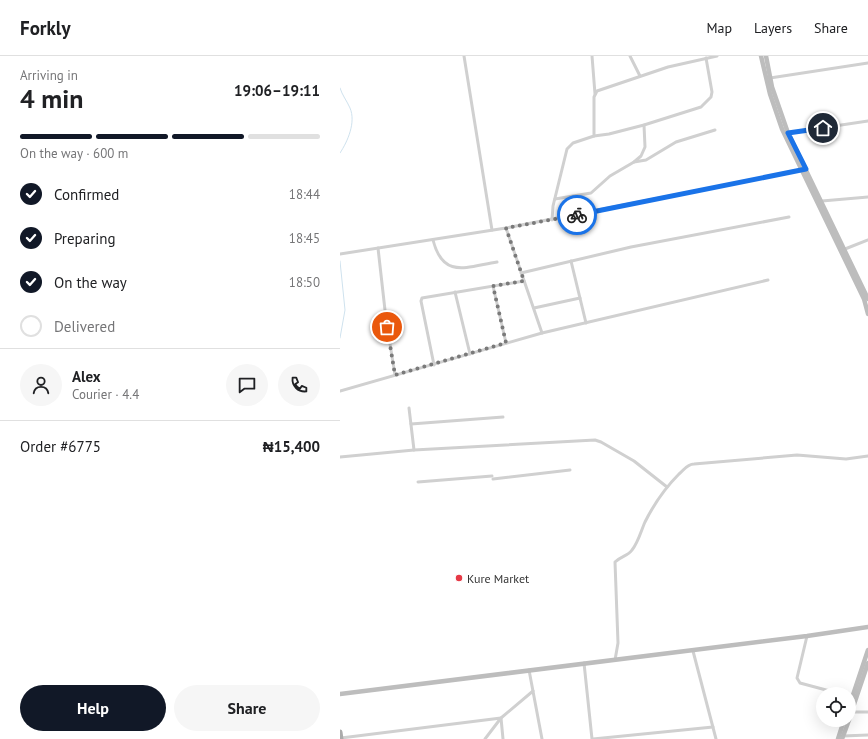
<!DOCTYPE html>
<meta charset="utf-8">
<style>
:root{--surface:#fff;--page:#f6f6f6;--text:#202124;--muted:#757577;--line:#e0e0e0;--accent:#111827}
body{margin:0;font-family:"PT Sans",sans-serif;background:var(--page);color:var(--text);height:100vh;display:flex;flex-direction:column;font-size:15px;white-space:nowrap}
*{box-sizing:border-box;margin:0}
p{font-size:13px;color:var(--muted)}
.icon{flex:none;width:22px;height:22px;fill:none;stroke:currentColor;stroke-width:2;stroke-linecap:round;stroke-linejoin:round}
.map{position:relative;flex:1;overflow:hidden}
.details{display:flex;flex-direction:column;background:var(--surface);width:340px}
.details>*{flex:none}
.controls{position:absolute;left:476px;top:631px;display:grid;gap:8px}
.controls a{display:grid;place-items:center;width:40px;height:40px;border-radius:50%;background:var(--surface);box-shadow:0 4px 16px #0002;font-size:20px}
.pin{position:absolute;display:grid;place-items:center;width:34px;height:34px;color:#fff;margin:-17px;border:2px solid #fff;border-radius:50%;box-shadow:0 1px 4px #0007}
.courier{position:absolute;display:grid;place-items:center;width:40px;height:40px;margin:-20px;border:3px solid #1a73e8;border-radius:50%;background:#fff;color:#222;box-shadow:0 1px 5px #0007}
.head em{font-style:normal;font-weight:600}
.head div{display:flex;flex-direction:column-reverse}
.head{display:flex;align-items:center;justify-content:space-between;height:68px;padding:0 20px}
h1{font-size:26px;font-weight:600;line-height:30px}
.bar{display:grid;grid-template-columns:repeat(4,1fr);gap:6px 4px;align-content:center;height:48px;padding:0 20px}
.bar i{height:5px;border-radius:3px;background:var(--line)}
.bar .selected{background:var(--accent)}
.bar p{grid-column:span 4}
.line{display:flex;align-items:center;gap:10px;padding:0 20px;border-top:1px solid var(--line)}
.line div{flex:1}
.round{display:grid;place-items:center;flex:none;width:42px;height:42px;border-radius:21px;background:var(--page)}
ol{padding:0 20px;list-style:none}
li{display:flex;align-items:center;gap:12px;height:44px}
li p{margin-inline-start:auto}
li .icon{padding:4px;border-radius:50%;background:var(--accent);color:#fff;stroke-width:4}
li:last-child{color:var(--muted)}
li i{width:22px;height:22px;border:2px solid var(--line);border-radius:50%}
.action{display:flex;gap:8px;margin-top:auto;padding:8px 20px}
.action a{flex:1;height:46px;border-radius:24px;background:var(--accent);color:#fff;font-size:16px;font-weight:600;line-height:46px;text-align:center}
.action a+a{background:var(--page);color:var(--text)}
header{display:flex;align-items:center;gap:24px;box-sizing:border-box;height:56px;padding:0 20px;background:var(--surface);border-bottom:1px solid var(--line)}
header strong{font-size:19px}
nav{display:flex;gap:22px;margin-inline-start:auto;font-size:14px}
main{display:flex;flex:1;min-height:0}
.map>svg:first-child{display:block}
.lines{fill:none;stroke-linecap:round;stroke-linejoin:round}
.stream{stroke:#cfe2ee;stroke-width:1}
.street{stroke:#d0d0d0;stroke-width:3}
.secondary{stroke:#bdbdbd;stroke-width:4.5}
.primary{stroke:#ababab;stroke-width:5}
.done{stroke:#7a7a7a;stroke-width:4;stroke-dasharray:0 7.2}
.route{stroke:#1a73e8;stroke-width:5}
.poi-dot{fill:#e63946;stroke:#fff;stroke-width:1.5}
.labels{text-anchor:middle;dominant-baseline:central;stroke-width:4;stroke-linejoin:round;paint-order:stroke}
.poi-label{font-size:12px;fill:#333;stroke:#fff;text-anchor:start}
</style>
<header>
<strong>Forkly</strong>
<nav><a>Map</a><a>Layers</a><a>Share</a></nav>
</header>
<main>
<section class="details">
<div class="head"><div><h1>4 min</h1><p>Arriving in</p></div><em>19:06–19:11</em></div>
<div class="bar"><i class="selected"></i><i class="selected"></i><i class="selected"></i><i></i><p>On the way · 600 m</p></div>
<ol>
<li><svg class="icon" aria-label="check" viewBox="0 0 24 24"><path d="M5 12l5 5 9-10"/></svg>Confirmed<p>18:44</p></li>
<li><svg class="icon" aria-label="check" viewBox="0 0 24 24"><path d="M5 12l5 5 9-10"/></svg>Preparing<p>18:45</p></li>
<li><svg class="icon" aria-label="check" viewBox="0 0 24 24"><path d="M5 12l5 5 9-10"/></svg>On the way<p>18:50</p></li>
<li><i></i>Delivered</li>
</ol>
<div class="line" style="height:72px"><a class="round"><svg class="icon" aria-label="person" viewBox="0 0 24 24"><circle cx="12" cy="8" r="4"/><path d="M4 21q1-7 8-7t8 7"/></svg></a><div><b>Alex</b><p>Courier · 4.4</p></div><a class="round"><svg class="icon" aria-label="chat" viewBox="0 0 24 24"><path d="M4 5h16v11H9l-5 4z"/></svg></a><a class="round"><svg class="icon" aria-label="phone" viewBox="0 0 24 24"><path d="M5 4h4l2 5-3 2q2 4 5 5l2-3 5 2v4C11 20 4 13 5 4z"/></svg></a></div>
<div class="line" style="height:52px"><div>Order #6775</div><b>₦15,400</b></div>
<div class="action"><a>Help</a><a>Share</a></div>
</section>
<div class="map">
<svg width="528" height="683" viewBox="0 0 528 683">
<rect width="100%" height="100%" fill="#fff"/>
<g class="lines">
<g class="stream">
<path d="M0 32C2 39 7 45 10 52 16 66 8 85 0 97"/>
<path d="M0 205 5 254 0 282"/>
</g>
<g class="street">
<path d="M124 0 152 174"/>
<path d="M252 0 255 38"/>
<path d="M290 0 300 20"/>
<path d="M430 22 528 7"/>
<path d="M448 77 528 65"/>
<path d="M254 80 269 78 304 69 361 51 371 41 372 36 366 2"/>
<path d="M294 106 306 104 336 86 375 74"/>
<path d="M215 143 251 137 270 120 294 106 301 100 305 91 304 69"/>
<path d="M482 145 528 141"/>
<path d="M212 164 213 150 227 93 233 87 254 80V41L257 35 328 11 377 0"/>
<path d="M166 172 202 277"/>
<path d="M93 184C103 223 126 211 157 206"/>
<path d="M38 192 46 263 55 319"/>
<path d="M505 193 528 184"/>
<path d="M0 198 166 172 462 114"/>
<path d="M231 205 246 267"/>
<path d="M181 217 291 191 449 161"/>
<path d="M153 230 166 287"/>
<path d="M115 236 130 298"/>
<path d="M194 252 240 242"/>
<path d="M94 309 81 245 82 242 184 225"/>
<path d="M0 335 202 277 428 224"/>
<path d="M69 352 74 394"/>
<path d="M71 368 163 361"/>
<path d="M0 401 74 394 255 384 261 386 294 405 327 431"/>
<path d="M153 423 230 414"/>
<path d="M78 426 152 420"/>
<path d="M467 580 457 622 460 627 501 638"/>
<path d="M353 595 376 683"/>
<path d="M275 604 278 587 275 506C281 500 288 500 292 494 298 487 301 475 305 466 314 448 325 432 339 418 344 414 347 408 354 408L457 399 506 403 528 400"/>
<path d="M244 607 252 683"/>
<path d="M189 614 202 683"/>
<path d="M511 656H528"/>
<path d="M503 680 528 679"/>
<path d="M1 682 161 662 163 683"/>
<path d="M145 683 161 662 193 635"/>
<path d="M253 683 373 671"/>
</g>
<g class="secondary">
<path d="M421 0 430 38 442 73 524 243 528 258"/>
<path d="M426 0 432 31 448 77 528 243"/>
<path d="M0 638 467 580 528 571"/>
<path d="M509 651 528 594"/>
<path d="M509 663 528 607"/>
<path d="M498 683 504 664"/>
<path d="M502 683 509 664"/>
</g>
<path class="primary" d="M0 676 1 683"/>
</g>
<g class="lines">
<path class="done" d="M47 271 55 319 166 287 153 230 184 225 166 172 237 159"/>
<path class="route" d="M237 159 466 113 448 77 483 72"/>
</g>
<circle class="poi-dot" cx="119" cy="522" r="4"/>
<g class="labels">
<g class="poi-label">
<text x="127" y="522">Kure Market</text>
</g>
</g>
</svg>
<div class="controls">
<a><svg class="icon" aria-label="locate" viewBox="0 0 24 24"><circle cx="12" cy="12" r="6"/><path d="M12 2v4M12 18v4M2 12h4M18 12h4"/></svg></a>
</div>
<div class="pin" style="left:47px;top:271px;background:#ea580c"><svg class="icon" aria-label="bag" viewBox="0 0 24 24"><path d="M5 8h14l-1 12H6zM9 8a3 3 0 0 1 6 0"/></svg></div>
<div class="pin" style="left:483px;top:72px;background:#1f2937"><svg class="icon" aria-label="home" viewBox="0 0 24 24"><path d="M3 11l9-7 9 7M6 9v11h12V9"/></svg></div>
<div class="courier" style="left:237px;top:159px"><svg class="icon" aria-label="bike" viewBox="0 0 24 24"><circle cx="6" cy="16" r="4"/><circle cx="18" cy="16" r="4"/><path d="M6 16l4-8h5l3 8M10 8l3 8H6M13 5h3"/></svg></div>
</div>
</main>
